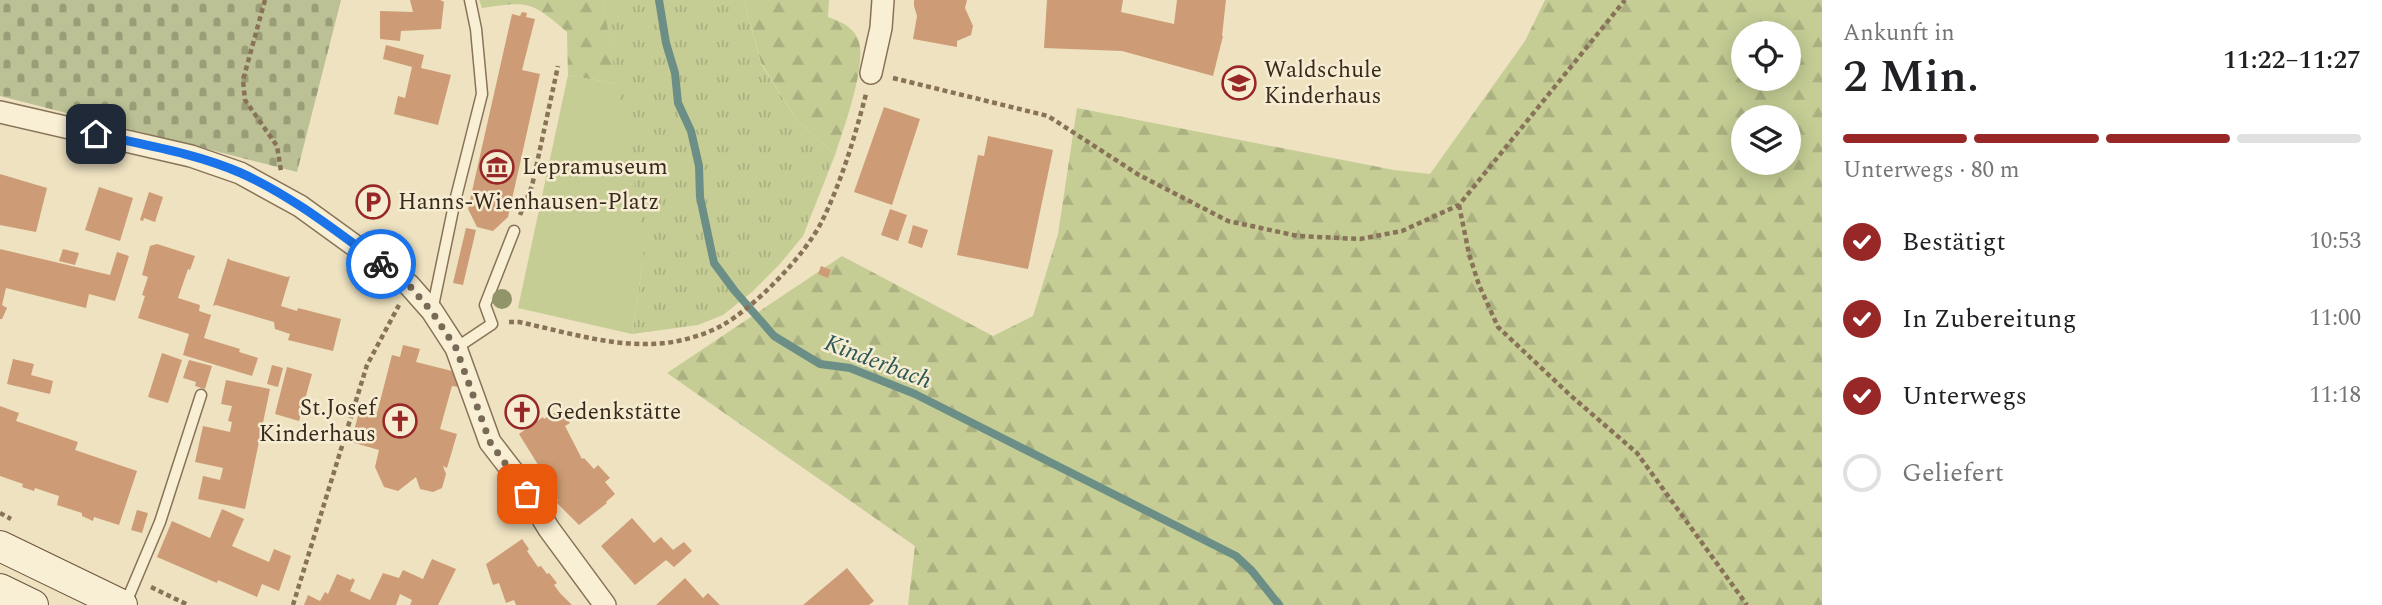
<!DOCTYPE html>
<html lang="de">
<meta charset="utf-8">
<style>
:root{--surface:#fff;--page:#f6f6f6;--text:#202124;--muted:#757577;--line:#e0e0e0;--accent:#982828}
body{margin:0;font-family:Spectral,serif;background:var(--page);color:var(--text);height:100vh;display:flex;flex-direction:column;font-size:26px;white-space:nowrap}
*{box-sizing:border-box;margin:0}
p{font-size:23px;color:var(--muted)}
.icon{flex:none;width:38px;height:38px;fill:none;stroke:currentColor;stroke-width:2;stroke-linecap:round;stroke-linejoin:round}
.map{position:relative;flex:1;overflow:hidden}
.drawer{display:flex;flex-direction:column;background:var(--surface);width:560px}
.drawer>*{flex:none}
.controls{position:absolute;left:1731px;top:21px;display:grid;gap:14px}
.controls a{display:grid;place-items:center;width:70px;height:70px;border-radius:50%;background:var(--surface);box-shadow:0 4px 18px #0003;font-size:35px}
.pin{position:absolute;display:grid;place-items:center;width:60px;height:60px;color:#fff;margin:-30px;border-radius:14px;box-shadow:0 4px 10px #0006}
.courier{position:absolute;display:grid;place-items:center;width:70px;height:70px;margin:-35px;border:5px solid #1a73e8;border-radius:50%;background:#fff;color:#222;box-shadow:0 2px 9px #0007}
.overview em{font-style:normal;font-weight:600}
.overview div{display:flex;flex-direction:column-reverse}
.overview{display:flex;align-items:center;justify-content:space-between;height:119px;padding:0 21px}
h1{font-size:46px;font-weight:600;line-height:52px}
.bar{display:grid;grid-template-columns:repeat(4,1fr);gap:10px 7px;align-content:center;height:84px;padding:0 21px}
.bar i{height:9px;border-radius:5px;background:var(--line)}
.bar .on{background:var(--accent)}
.bar p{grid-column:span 4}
ol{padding:0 21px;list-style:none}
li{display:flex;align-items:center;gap:21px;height:77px}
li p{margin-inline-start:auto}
li .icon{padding:7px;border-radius:50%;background:var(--accent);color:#fff;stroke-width:4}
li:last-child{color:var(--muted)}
li i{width:38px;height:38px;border:4px solid var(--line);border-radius:50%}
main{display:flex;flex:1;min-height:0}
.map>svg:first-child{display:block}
.grass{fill:url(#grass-tufts)}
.forest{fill:url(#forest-firs);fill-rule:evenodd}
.cemetery{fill:url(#cemetery-stones)}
.garden{fill:#c5cd95}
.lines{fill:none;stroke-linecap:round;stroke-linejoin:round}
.stream{stroke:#6b8f86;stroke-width:8}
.building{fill:#cd9c76}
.lane-casing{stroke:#887258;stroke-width:13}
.street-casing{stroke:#887258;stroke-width:24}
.secondary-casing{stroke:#6a533c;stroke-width:32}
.path{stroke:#887258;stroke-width:4.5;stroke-dasharray:5 3.5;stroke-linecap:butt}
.lane{stroke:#f9efd5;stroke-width:10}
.street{stroke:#f9efd5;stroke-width:21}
.secondary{stroke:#f9efd5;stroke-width:30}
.tree{fill:#92946a}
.done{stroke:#786a56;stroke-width:7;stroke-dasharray:0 12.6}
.route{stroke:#1a73e8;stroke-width:9}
.labels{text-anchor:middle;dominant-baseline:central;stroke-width:5;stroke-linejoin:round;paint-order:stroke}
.poi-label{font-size:23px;fill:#382a1d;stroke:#f6ecd1;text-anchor:start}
.water-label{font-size:24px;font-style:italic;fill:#2c5855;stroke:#f6ecd1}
</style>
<main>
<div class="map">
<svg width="1822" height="605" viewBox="0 0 1822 605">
<defs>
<pattern id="grass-tufts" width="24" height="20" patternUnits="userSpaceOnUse" patternTransform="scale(1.75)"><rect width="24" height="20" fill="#c5cd95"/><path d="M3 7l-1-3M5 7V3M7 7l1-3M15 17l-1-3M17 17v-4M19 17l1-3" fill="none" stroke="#aab080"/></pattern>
<pattern id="forest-firs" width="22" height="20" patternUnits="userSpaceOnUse" patternTransform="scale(1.75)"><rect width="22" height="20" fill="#c5cd95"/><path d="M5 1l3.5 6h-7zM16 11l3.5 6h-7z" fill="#aab080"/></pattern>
<pattern id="cemetery-stones" width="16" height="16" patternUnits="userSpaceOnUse" patternTransform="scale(1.75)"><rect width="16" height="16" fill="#bbc194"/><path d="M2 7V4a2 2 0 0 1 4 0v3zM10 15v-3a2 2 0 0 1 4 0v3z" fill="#999d78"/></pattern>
</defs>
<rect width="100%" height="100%" fill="#eee2c1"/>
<path class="grass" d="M603 0H744L761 64 796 119 835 155 803 236 779 265 752 292 723 315 698 325 632 334 643 261Z"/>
<g class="forest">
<path d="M479 0H603L617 84 568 75 567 32C531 1 529 1 482 8Z"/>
<path d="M744 0H829L828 17C841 22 852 26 858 39 868 63 843 130 835 155L796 119 761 63Z"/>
<path d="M1545 0H1822V605H908L915 546 667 373 842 256 993 336 1033 316 1058 234 1077 108 1394 170 1430 174 1525 41ZM1743 33H1788V79H1743ZM1743 117H1788V163H1743Z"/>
</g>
<path class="cemetery" d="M0 0H341L297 172 0 96Z"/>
<path class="garden" d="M568 75 617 84 644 239 643 261 632 334 518 308Z"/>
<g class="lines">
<path class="stream" d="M659 0 666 43 675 73 678 103 691 131 699 166 700 197 714 263 734 290 774 336 820 364 850 368 915 394 1236 556 1252 571 1279 605"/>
</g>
<g class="building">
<path d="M410 0H440L444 2 441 29 401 31 400 41 380 39V11L413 12Z"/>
<path d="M914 0H967L965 8 973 26 971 35 957 41V47L913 39 917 16 914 6Z"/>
<path d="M1047 0H1123L1121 12 1174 24 1177 0H1226L1222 36H1223L1213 76 1122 51 1044 48Z"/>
<path d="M522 12 527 13 526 17 535 19 522 70 540 74 508 217 493 231 477 227 468 209 512 14 520 16Z"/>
<path d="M386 45 424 55 421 68 451 75 438 125 394 114 398 96 405 98 412 67 383 59Z"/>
<path d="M884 107 920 119 892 205 854 192Z"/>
<path d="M988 136 1053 150 1028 269 957 255 978 155 984 156Z"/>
<path d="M0 174 47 188 36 232 0 225Z"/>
<path d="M99 187 133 198 120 241 85 230Z"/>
<path d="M149 192 163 197 155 222 144 218 143 221 140 220Z"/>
<path d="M890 209 907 215 898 241 881 235Z"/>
<path d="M913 225 928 230 922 248 908 243Z"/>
<path d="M466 228 476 230 463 285 453 283Z"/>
<path d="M157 244 195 256 190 270 188 269 178 298 200 305 199 311 211 315 204 338 240 349 239 352 258 358 252 376 183 355 189 334 138 318 145 296 142 295 148 277 142 275 150 246Z"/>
<path d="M0 249 110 275 117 252 129 256 115 301 89 294 86 308 6 288 2 305 7 308 2 319H0Z"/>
<path d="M63 249 79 253 75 265 59 261Z"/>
<path d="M228 258 230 260 287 277 290 276 281 306 297 311 298 308 341 319 333 351 288 340 290 334 275 329 274 322 216 305 213 306Z"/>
<path d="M821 266 831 270 828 278 818 274Z"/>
<path d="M403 345 420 349 416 362 456 372 454 378 460 379 458 387 452 386 440 429 457 434 447 468 443 466 446 474 442 488 433 492 420 489 416 477 398 491 384 487 375 467 379 450 351 442 360 408 377 413 392 355 400 357Z"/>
<path d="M162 353 182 360 168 403 148 397Z"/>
<path d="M13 359 34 364 31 375 53 381 50 394 7 384Z"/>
<path d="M189 360 212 366 205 389 195 386 196 382 183 378Z"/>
<path d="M272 365 283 368 278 387 267 384Z"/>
<path d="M287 367 312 374 299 421 275 414Z"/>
<path d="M226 380 270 389 245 509 198 499 203 476 220 480 223 468 195 462 203 426 230 432 232 422 228 421 232 406 221 404Z"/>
<path d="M0 406 19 413 16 421 78 442 75 450 137 471 119 525 94 517 93 521 82 516V513L57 505 59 496 35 488 34 491 22 487 23 484 0 476Z"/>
<path d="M561 409 570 423 565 426 582 459 584 458 594 469 598 465 610 478 605 482 615 494 606 502 607 503 579 525 556 502 558 500 548 489 555 482 544 465 540 468 519 434 543 417 544 419Z"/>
<path d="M222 509 244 519 232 546 269 562 274 549 291 556 279 591 262 584 257 597 218 580 217 583 157 557 172 521 210 538Z"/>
<path d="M137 510 148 513 142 533 131 530Z"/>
<path d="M632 518 654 543 661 537 673 550 684 542 692 551 674 567 666 560 635 585 601 546Z"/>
<path d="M522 539 529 549 527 551 538 567 541 566 547 574 549 573 557 583 554 585 560 593 572 605H516L514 600 506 603 499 583 493 585 486 564Z"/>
<path d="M432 559 456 569 438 605H410L412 600 400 594 396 605H304L308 595 320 601 325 592 328 594 337 574 351 580 352 578 355 580 350 591 370 600 383 573 399 578 403 570 423 579Z"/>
<path d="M847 568 874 601 869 605H803Z"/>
<path d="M685 578 703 598 708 593 720 605H656Z"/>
</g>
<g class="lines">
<defs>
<g id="lane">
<path d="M432 311 454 205 482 94 476 29 470 0"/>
<path d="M456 348 492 324 485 305 514 231"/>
<path d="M125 605 160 522 201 395"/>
</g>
<g id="street">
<path d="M871 73 881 28 883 0"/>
<path d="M0 112 191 156 240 173 300 206 409 285 432 311 456 348 490 442 517 477 549 529 605 605"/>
</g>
<g id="secondary">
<path d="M0 546 122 605"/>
<path d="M0 589 33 605"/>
</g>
</defs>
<use href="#lane" class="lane-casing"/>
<use href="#street" class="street-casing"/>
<use href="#secondary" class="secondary-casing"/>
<g class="path">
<path d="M265 0 243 80 245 100 277 146 281 171"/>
<path d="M893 78 1048 116 1139 175 1228 221 1298 236 1360 239 1402 231 1459 205 1625 0"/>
<path d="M1459 205 1469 254 1479 285 1498 327 1570 395 1637 453 1747 605"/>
<path d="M520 215 532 186 558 66"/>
<path d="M509 322H519C562 331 605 345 649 344 673 344 700 337 721 326 755 307 806 255 823 219 842 180 855 136 866 94"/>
<path d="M0 513 11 519"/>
<path d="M151 587 188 605"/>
<path d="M293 605 367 365 399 305"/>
</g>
<use href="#lane" class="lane"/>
<use href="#street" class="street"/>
<use href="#secondary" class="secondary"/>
</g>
<circle class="tree" cx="502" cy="299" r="10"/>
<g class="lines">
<path class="done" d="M381 264 409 285 432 312 456 348 490 442 527 494"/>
<path class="route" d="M96 134C144 145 195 153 241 173 292 196 336 231 381 264"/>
</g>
<defs>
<symbol id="school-ring" viewBox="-11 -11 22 22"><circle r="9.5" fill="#f6ecd1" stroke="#982828" stroke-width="1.5"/><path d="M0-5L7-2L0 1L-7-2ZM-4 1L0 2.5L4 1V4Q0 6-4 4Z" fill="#982828"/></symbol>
<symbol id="museum-ring" viewBox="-11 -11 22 22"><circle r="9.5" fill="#f6ecd1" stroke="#982828" stroke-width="1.5"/><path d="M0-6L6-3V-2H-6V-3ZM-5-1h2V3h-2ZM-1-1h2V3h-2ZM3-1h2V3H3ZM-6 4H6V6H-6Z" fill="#982828"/></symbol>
<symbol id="parking-ring" viewBox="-11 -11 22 22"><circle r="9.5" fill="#f6ecd1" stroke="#982828" stroke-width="1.5"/><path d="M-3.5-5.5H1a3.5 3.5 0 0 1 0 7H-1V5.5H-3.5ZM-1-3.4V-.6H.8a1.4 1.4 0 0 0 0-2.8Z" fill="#982828"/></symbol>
<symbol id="church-ring" viewBox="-11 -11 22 22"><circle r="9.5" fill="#f6ecd1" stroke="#982828" stroke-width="1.5"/><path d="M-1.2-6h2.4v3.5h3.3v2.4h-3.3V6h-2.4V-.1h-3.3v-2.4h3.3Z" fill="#982828"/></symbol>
</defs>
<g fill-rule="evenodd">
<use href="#school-ring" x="1220" y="64" width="38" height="38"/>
<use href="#museum-ring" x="478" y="148" width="38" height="38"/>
<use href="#parking-ring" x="354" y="183" width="38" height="38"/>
<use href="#church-ring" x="503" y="393" width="38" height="38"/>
<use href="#church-ring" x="381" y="402" width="38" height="38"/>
</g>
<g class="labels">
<g class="poi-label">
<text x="1264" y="70">Waldschule<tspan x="1264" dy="26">Kinderhaus</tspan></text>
<text x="522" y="167">Lepramuseum</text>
<text x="398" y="202">Hanns-Wienhausen-Platz</text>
<text x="376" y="408" text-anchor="end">St.Josef<tspan x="376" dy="26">Kinderhaus</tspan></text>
<text x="546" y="412">Gedenkstätte</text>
</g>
<g class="water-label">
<text transform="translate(878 362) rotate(21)">Kinderbach</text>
</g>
</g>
</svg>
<div class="controls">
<a><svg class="icon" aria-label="locate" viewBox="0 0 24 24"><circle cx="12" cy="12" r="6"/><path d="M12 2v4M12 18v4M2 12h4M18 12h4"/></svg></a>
<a><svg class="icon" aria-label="layers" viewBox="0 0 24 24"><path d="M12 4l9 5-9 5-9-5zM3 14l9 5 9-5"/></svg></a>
</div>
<div class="pin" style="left:527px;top:494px;background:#ea580c"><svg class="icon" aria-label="bag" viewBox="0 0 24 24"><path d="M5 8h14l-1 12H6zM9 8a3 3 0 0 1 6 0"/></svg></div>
<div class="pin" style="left:96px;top:134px;background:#1f2937"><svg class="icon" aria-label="home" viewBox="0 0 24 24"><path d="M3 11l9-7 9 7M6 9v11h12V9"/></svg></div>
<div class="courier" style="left:381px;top:264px"><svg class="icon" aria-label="bike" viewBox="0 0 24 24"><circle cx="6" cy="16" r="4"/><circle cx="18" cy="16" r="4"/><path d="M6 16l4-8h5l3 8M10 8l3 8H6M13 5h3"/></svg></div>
</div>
<section class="drawer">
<div class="overview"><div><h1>2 Min.</h1><p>Ankunft in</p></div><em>11:22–11:27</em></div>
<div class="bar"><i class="on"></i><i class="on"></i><i class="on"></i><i></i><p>Unterwegs · 80 m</p></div>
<ol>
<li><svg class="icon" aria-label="check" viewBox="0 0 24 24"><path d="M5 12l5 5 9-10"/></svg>Bestätigt<p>10:53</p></li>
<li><svg class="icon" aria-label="check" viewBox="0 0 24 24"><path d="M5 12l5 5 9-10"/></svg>In Zubereitung<p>11:00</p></li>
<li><svg class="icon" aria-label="check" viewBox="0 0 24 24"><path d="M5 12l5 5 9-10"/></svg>Unterwegs<p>11:18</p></li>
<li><i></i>Geliefert</li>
</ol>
</section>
</main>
